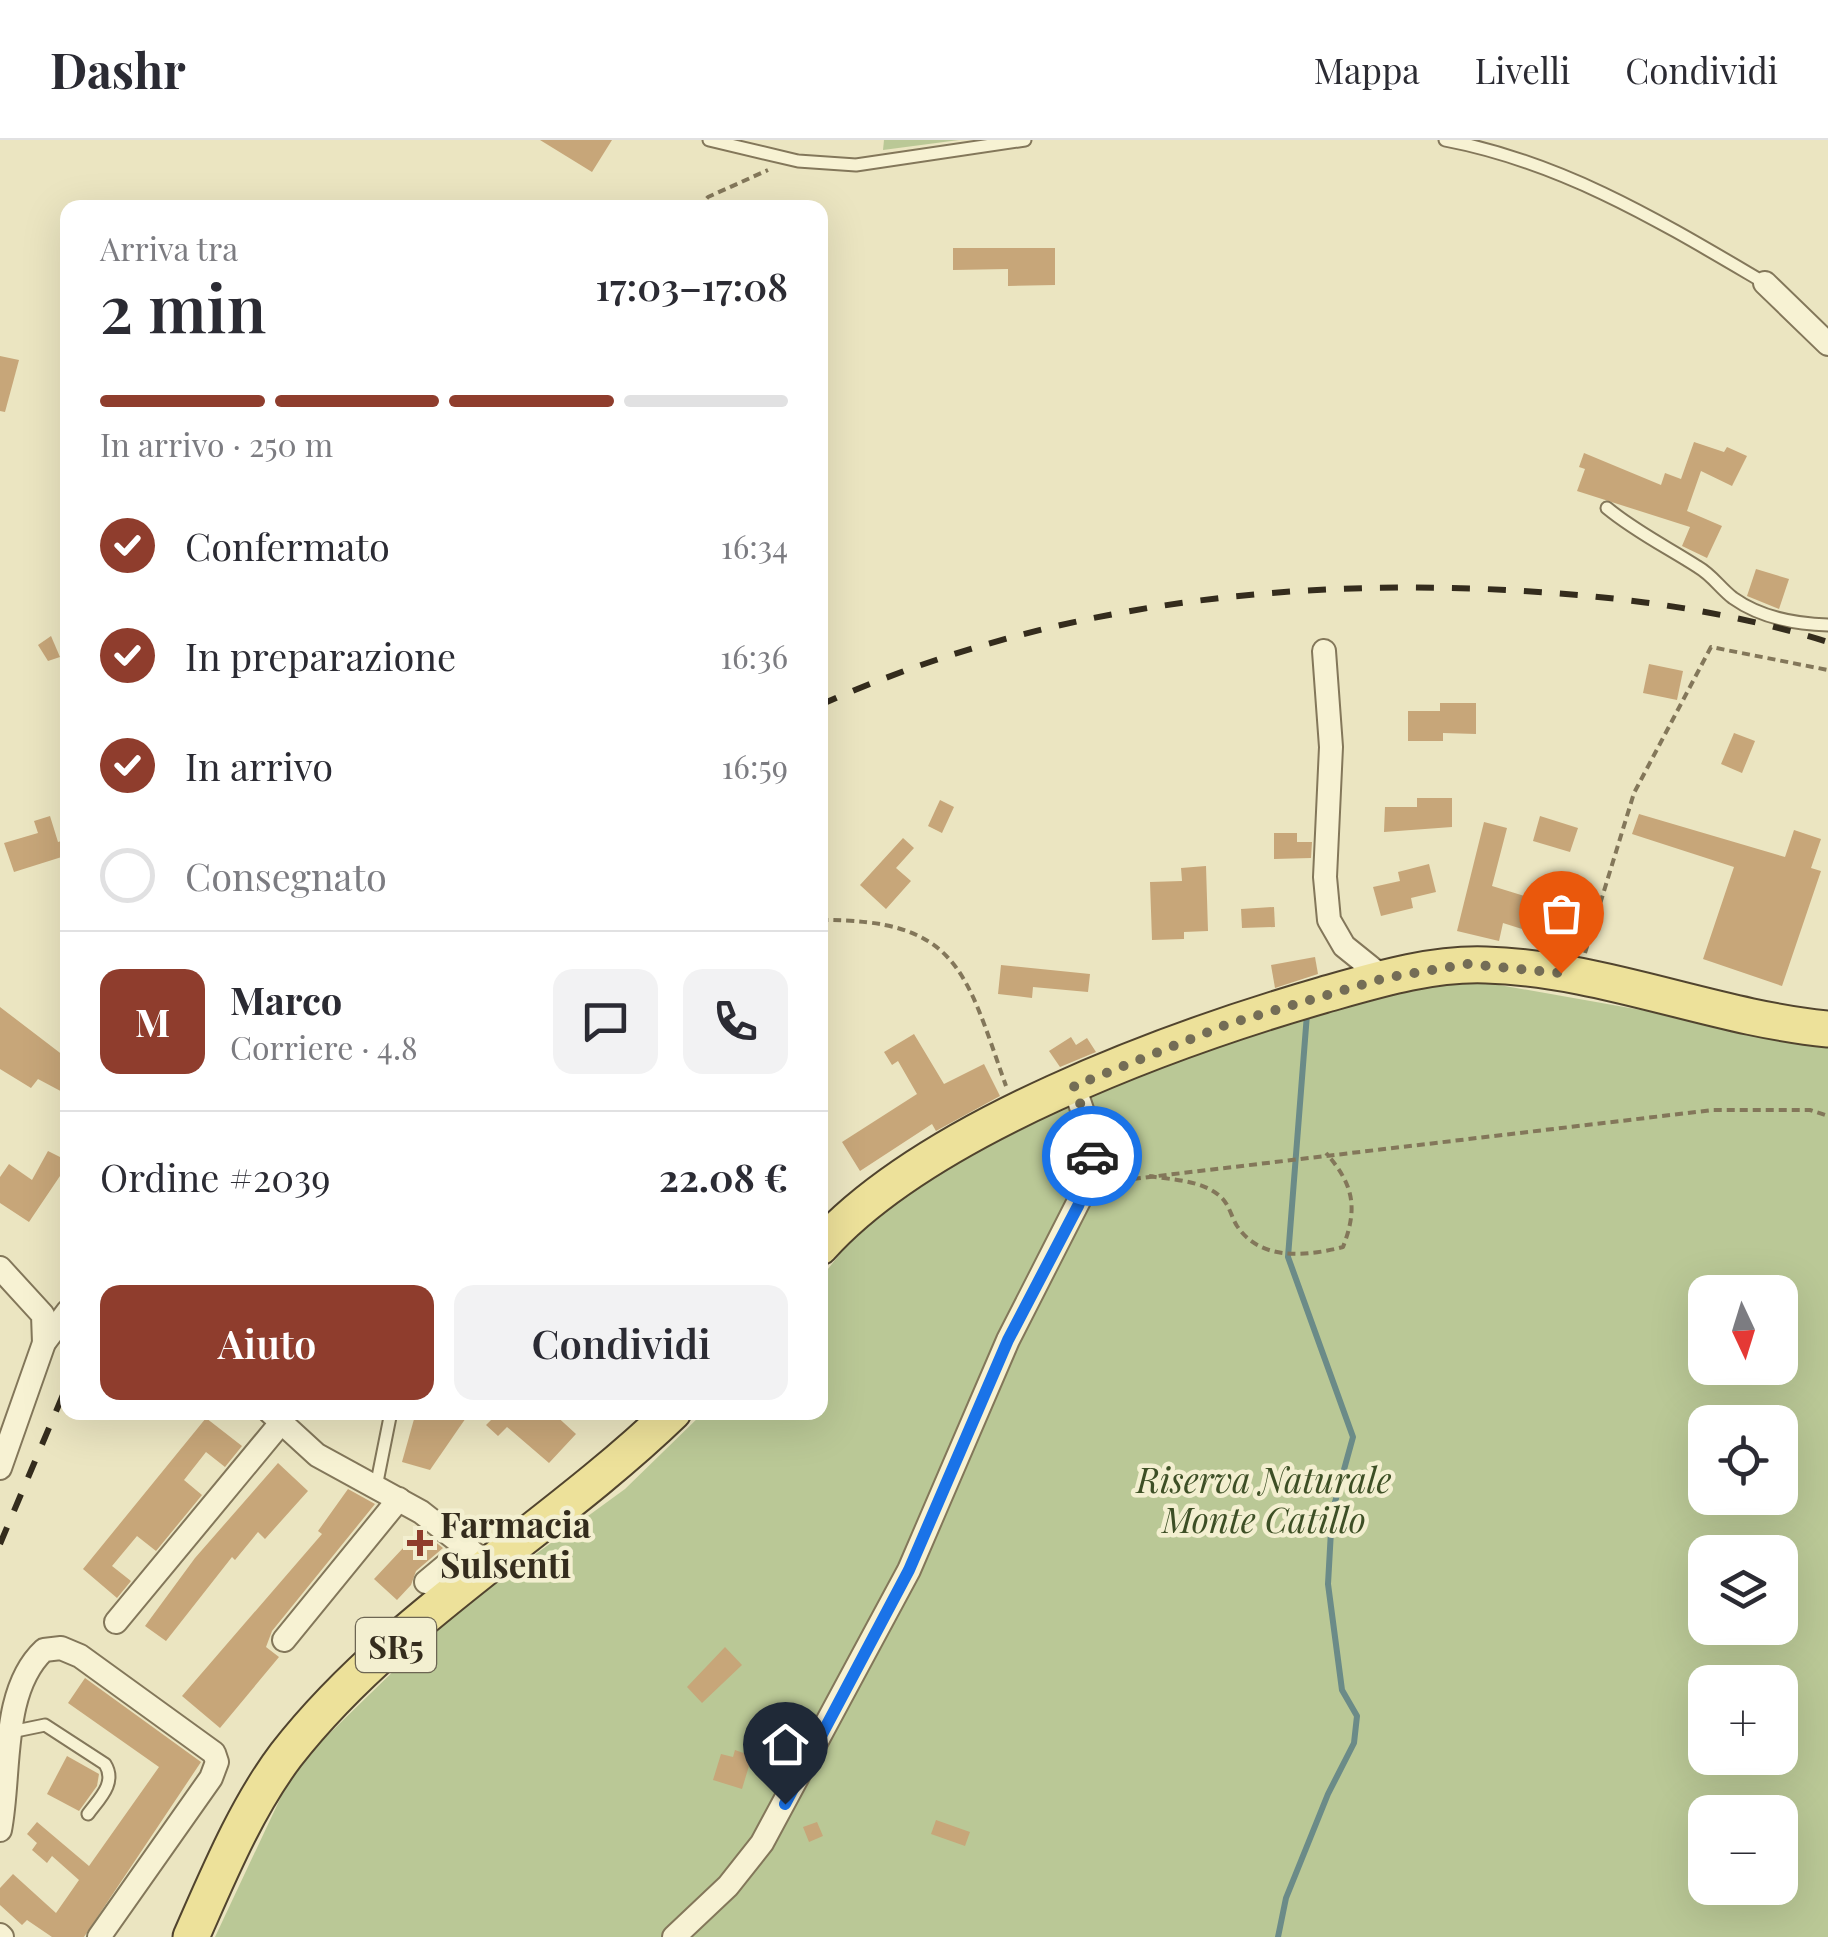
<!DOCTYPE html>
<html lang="it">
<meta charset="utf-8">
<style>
:root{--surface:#fff;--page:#f2f2f3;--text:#2b2b33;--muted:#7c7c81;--line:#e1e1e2;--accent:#8f3d2d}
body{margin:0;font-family:"Playfair Display",serif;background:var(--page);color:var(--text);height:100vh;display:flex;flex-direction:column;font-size:38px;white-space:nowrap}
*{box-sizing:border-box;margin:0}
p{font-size:32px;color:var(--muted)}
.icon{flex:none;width:55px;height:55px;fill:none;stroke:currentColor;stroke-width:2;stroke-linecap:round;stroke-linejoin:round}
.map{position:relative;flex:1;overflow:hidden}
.panel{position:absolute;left:60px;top:60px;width:768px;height:1220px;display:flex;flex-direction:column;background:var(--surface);border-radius:20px;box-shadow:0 10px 40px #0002}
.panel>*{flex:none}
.needle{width:65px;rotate:176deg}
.tools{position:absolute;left:1688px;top:1135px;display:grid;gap:20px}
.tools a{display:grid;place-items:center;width:110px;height:110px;border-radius:20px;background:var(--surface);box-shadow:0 10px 40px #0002;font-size:50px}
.pin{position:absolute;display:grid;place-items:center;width:85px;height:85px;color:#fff;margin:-102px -42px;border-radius:50% 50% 50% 0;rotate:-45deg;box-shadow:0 0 10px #0007}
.pin .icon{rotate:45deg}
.courier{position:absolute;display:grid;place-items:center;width:100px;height:100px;margin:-50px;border:8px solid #1a73e8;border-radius:50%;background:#fff;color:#222;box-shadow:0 2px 12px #0007}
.headline em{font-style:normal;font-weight:600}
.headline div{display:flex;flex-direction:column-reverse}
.headline{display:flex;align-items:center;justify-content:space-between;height:170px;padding:0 40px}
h1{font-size:65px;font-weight:600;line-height:75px}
.bar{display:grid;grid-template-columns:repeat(4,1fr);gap:15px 10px;align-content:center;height:120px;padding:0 40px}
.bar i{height:12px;border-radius:8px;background:var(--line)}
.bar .on{background:var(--accent)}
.bar p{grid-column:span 4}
.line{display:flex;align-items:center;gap:25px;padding:0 40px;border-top:2px solid var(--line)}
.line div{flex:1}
.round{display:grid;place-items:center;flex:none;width:105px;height:105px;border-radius:20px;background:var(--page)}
ol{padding:0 40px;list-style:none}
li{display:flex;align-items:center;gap:30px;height:110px}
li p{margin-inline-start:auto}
li .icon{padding:10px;border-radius:50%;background:var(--accent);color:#fff;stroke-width:4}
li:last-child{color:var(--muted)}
li i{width:55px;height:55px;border:5px solid var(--line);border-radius:50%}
.button{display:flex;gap:20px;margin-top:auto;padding:20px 40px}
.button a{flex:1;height:115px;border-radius:20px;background:var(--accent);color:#fff;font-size:40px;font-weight:600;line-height:115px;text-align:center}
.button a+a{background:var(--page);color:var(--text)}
header{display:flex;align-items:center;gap:60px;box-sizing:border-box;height:140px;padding:0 50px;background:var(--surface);border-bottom:2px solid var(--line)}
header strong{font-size:48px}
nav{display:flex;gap:55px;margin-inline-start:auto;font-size:35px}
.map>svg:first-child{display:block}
.green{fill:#bac896;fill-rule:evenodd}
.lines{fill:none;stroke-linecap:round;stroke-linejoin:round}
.stream{stroke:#6b8b88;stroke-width:6}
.building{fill:#c7a679}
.service-casing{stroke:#83775a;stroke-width:15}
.minor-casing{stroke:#83775a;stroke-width:26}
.primary-casing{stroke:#51442e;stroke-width:39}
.path{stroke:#83775a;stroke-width:4;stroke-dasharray:8 5;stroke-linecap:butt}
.service{stroke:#f7f2d3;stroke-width:11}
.minor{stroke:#f7f2d3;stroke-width:22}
.primary{stroke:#ede19a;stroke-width:35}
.rail{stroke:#342c1d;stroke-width:6;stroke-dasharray:18 18;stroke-linecap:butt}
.done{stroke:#746d56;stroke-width:10;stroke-dasharray:0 18}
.route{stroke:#1a73e8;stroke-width:12}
.poi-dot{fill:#8f3d2d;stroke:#f3efd0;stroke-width:4}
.labels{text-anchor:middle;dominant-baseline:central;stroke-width:9;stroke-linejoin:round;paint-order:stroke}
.shield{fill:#f3efd0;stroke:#6d6653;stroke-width:2.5}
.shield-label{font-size:32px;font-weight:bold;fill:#342c1d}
.park-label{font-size:35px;font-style:italic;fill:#3d4f25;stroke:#f3efd0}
.poi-label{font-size:35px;font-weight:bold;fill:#342c1d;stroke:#f3efd0;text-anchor:start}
</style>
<header>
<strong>Dashr</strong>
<nav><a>Mappa</a><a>Livelli</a><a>Condividi</a></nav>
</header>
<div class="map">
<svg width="1828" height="1797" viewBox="0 0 1828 1797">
<rect width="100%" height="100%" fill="#ebe5c1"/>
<g class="green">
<path d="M884 0H959L883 10Z"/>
<path d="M1454 837 1828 903V1797H215L295 1627 448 1478 625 1349 703 1273 820 1272V1139L874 1071 991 1000 1176 916ZM1705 1152H1780V1228H1705ZM1705 1282H1780V1358H1705ZM1705 1412H1780V1488H1705ZM1705 1542H1780V1618H1705ZM1705 1672H1780V1748H1705Z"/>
</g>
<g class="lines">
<path class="stream" d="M1278 1797 1286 1758 1328 1654 1354 1603 1357 1576 1342 1550 1328 1444 1332 1373 1353 1297 1288 1117 1307 874"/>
</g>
<g class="building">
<path d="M540 0H612L592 32Z"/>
<path d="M953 108H1055V145L1008 146V129L953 130Z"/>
<path d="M0 216 19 220 5 272 0 271Z"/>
<path d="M1694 302 1724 312 1727 307 1747 316 1732 346 1701 331 1687 371 1722 386 1707 418 1682 406 1690 387 1577 351 1585 329 1579 327 1584 313 1661 345 1665 333 1681 339Z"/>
<path d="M1756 429 1789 439 1779 469 1747 456Z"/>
<path d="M51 496 60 517 48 521 38 505Z"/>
<path d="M1649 524 1683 531 1677 560 1643 553Z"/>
<path d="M1440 563H1476V594L1443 593V601H1408V571H1440Z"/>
<path d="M1734 593 1755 601 1742 633 1721 624Z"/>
<path d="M1417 658H1452V687L1384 692 1385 667H1417Z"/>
<path d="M940 660 954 667 942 693 928 686Z"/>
<path d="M1639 674 1785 717 1794 690 1821 699 1811 728 1821 731 1782 846 1703 819 1734 727 1632 694Z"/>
<path d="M50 676 58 702 68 699V715L14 732 4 703 38 693 34 681Z"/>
<path d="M1540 676 1578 688 1570 712 1533 701Z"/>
<path d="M1484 682 1507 688 1492 746 1544 762 1535 793 1503 783 1499 801 1457 791Z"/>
<path d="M1274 693H1297V702H1312L1311 718 1274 719Z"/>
<path d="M903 698 914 708 896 728 911 741 886 769 860 745Z"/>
<path d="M1429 724 1436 752 1411 758 1413 768 1381 776 1373 747 1400 741 1398 732Z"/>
<path d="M1206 726 1208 791 1184 792V799L1152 800 1150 742 1182 741 1181 728Z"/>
<path d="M1274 767 1275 787 1242 788 1241 769Z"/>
<path d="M1315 817 1318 834 1275 848 1271 825Z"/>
<path d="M1001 825 1090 834 1088 852 1033 847 1032 858 998 854Z"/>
<path d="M0 867 68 919V955L38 939 31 948 0 929Z"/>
<path d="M914 894 944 944 984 924 1000 956 936 991 932 984 860 1031 842 1002 917 954 898 921 892 925 884 912Z"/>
<path d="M1071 897 1076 905 1087 898 1096 912 1060 927 1049 911Z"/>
<path d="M48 1011 68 1021V1040L60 1036 29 1082 0 1063V1037L9 1024 32 1040Z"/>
<path d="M416 1272H470L430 1330 402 1322Z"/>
<path d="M491 1272H552L576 1294 549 1323 507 1287 498 1296 486 1285 495 1276Z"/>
<path d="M206 1278 242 1306 225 1327 206 1312 184 1340 202 1355 156 1411 137 1396 112 1426 131 1441 117 1458 83 1429Z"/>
<path d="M278 1323 308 1351 265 1399 258 1392 235 1420 232 1417 166 1501 145 1486 195 1418Z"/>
<path d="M348 1349 375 1364 272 1491 266 1507 279 1517 220 1588 182 1556 322 1394 318 1391Z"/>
<path d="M420 1390 443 1408 416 1431 411 1445 397 1460 374 1439Z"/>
<path d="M725 1507 742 1525 702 1563 687 1547Z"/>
<path d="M85 1538 201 1622 84 1797H52L27 1780 22 1785 0 1765V1748L13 1734 56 1773 79 1740 52 1716 47 1723 32 1710 37 1703 27 1694 37 1682 89 1726 159 1627 68 1563Z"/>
<path d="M735 1610 752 1616 742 1649 713 1640 721 1614 733 1617Z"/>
<path d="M67 1616 99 1634 97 1646 79 1671 47 1654Z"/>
<path d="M936 1680 970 1692 965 1706 931 1694Z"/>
<path d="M817 1682 823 1696 809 1702 803 1687Z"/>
</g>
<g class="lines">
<defs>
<g id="service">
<path d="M709 0 798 21 856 25 1025 0"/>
<path d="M1445 0C1565 23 1661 82 1765 143"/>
<path d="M1607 368C1636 392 1667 407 1698 427 1712 435 1720 448 1733 458 1761 478 1794 484 1828 485"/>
<path d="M376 1347 391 1272"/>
<path d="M11 1592 45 1585 105 1624C117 1643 99 1659 88 1674"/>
</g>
<g id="minor">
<path d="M1765 143 1828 204"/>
<path d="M1324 511 1331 607 1325 737 1329 780 1344 806 1385 839"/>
<path d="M0 1128 43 1175 44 1203"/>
<path d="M270 1272 317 1315 421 1372 490 1426"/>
<path d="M0 1328 44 1203 68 1171"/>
<path d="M426 1442 468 1407"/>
<path d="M116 1482 280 1284"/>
<path d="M284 1500 399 1359"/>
<path d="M0 1690C11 1634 0 1551 44 1510L61 1508 80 1516 214 1613 217 1622 211 1638 99 1797"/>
<path d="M0 1795 2 1797"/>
<path d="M674 1797 728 1746 762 1703 909 1430 1008 1200 1087 1045 1090 993 1074 946"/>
</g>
<g id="primary">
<path d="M820 1107C927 988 1171 899 1323 855 1376 840 1431 823 1486 825 1602 828 1713 878 1828 889"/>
<path d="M191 1797C218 1736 246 1668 286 1615 389 1482 552 1389 673 1272"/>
</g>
</defs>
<use href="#service" class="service-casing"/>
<use href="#minor" class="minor-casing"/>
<use href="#primary" class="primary-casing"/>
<g class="path">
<path d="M698 68 708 57 768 30"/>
<path d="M820 780C958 779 965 830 1006 946"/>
<path d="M1585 813 1634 653 1711 507 1828 530"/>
<path d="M1149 1036C1172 1040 1204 1040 1222 1058 1229 1065 1232 1078 1237 1086 1261 1122 1308 1116 1343 1107 1358 1068 1354 1045 1326 1013"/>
<path d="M1107 1042 1713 970H1810L1828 976"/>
</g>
<use href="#service" class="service"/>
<use href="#minor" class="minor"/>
<use href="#primary" class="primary"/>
<g class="rail">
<path d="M820 565C1031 471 1256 440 1485 449 1601 454 1716 467 1828 502"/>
<path d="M0 1404 68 1243"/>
</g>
</g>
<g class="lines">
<path class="done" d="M1092 1016 1086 980 1074 946 1228 884 1385 838 1467 824 1561 833"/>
<path class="route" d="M785 1664 909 1430 1008 1200 1078 1066 1090 1037 1092 1016"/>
</g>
<path class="poi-dot" d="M415 1388h10v10h10v10h-10v10h-10v-10h-10v-10h10z"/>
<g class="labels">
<rect class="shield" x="356" y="1478" width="80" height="54" rx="8"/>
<g class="shield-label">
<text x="396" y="1505">SR5</text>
</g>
<g class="park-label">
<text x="1264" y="1338">Riserva Naturale<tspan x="1264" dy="40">Monte Catillo</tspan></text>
</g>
<g class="poi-label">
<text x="440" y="1383">Farmacia<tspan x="440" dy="40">Sulsenti</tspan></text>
</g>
</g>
</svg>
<div class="tools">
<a><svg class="needle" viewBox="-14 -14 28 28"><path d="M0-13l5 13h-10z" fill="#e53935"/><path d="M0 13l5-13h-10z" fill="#7c7c81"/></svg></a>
<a><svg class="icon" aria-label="locate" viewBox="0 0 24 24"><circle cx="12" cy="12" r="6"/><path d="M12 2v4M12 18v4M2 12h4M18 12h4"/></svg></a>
<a><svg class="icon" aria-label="layers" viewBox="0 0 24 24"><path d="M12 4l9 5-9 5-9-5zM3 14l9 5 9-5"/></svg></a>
<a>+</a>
<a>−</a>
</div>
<div class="pin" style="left:1561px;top:833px;background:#ea580c"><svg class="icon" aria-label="bag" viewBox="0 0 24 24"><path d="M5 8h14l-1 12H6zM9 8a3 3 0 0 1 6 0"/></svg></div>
<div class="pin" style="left:785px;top:1664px;background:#1f2937"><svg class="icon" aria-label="home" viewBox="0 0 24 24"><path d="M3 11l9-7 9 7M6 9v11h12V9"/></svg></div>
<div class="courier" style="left:1092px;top:1016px"><svg class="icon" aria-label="car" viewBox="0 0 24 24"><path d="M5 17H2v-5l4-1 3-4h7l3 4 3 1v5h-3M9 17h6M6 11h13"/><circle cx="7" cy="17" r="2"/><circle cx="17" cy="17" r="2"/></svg></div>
<section class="panel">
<div class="headline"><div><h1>2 min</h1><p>Arriva tra</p></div><em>17:03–17:08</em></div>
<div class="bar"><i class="on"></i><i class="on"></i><i class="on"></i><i></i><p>In arrivo · 250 m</p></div>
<ol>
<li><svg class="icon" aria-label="check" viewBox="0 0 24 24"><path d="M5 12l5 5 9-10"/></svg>Confermato<p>16:34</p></li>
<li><svg class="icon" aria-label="check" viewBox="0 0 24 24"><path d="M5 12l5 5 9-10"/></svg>In preparazione<p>16:36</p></li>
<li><svg class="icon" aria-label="check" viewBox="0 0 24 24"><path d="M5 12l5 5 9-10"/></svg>In arrivo<p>16:59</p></li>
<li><i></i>Consegnato</li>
</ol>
<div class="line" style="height:180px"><b class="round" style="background:var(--accent);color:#fff">M</b><div><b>Marco</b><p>Corriere · 4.8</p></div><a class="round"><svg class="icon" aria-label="chat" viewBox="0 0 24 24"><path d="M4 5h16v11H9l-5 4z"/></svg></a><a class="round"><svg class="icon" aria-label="phone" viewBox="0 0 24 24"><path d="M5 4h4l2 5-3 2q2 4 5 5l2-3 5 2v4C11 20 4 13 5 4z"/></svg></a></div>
<div class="line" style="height:130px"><div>Ordine #2039</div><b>22.08 €</b></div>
<div class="button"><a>Aiuto</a><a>Condividi</a></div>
</section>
</div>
